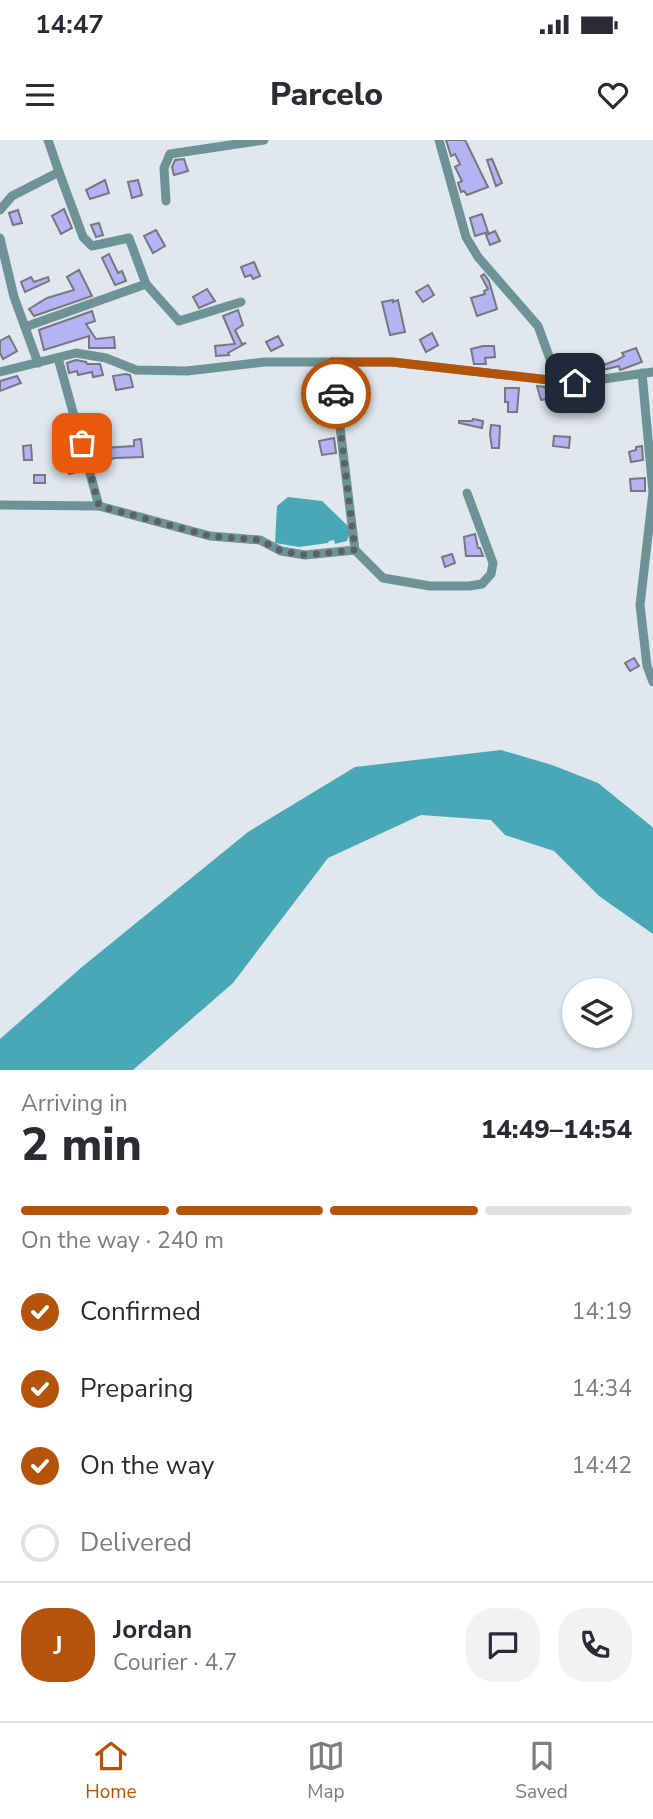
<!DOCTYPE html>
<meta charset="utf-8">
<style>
:root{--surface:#fff;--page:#f2f2f3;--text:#2b2b33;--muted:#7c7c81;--line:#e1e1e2;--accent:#b45309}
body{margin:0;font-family:"Nunito Sans",sans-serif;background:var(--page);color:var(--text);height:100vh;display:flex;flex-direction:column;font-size:26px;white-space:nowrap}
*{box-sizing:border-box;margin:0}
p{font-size:23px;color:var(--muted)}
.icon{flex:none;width:38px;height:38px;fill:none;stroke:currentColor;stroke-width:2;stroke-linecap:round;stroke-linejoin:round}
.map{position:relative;height:930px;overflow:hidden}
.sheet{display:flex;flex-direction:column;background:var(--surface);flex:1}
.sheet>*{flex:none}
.fabs{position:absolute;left:562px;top:838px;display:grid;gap:14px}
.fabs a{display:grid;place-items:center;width:70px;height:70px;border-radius:50%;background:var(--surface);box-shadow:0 2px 5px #0004;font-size:35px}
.pin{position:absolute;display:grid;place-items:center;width:60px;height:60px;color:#fff;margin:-30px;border-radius:14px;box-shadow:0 4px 10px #0006}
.courier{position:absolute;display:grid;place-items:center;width:70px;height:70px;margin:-35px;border:5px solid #b45309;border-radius:50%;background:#fff;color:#222;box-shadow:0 2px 9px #0007}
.head em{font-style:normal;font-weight:800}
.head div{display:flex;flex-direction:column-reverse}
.head{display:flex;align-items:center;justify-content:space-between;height:119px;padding:0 21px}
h1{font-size:46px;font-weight:800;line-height:52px}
.bar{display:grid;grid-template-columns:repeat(4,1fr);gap:10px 7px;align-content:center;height:84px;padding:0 21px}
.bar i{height:9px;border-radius:5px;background:var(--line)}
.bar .active{background:var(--accent)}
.bar p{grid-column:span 4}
.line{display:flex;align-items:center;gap:18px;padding:0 21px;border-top:2px solid var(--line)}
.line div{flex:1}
.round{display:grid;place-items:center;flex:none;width:74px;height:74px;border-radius:28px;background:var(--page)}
ol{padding:0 21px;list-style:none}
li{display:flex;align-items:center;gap:21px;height:77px}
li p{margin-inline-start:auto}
li .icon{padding:7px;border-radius:50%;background:var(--accent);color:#fff;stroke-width:4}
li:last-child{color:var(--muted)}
li i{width:38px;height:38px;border:4px solid var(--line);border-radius:50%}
.status{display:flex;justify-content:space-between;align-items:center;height:49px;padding:0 35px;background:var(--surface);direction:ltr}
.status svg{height:19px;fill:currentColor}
header{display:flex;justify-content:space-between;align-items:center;height:91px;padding:0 21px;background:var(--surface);font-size:32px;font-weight:800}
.dock{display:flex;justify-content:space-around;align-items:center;height:98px;border-top:2px solid var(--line);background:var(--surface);font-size:19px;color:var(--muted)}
.dock a{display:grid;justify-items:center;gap:4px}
.dock .active{color:var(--accent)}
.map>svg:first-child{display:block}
.water{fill:#49a8b6}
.building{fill:#b4b3f3;stroke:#77777f;stroke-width:2}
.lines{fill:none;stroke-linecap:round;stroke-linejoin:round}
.street{stroke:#6e9395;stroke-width:9}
.done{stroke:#5d6165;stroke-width:7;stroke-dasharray:0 12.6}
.route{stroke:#b45309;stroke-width:9}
</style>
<div class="status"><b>14:47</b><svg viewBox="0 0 49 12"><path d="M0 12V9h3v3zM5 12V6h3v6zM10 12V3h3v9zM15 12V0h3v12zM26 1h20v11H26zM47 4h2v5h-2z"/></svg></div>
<header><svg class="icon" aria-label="menu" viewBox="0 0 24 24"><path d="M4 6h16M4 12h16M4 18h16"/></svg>Parcelo<svg class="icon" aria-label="heart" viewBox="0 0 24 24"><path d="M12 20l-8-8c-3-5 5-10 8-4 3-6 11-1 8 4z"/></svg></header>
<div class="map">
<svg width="653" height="930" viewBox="0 0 653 930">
<rect width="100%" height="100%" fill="#e0e7ee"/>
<g class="water">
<path d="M288 357 322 361 351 389 347 401 335 404 334 400 329 401 328 403 299 407 275 403 277 366Z"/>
<path d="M501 610 552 625 598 643 650 685 653 688V794L599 756 554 711 505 695 491 680 421 675 328 718 233 843 133 930H0V899L82 827 248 692 355 627Z"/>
</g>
<g class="building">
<path d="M446 0H465L488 47 467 55 464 51 461 52 458 43 462 41 455 27 460 24 455 14 451 16Z"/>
<path d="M184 19 188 31 174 35 172 27 175 20Z"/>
<path d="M492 19 502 43 496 46 487 20Z"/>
<path d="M105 40 109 53 90 59 86 50Z"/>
<path d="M138 40 142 55 132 58 128 42Z"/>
<path d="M64 69 72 88 61 94 52 76Z"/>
<path d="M18 70 22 83 13 85 9 73Z"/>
<path d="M482 74 488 92 475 96 470 78Z"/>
<path d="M99 83 103 95 96 97 91 85Z"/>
<path d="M156 90 165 106 153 113 144 96Z"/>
<path d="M495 91 500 101 490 105 486 95Z"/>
<path d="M109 114 118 133 122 131 126 141 115 145 102 118Z"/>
<path d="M254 122 260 136 253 139 251 135 245 137 241 127Z"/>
<path d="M79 130 92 156 34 176 29 169 47 158 74 150 67 137Z"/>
<path d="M484 134 489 141 497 169 477 176 471 158 485 154 484 151 488 149 481 136Z"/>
<path d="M31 137 34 142 48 137 49 141 25 152 21 142Z"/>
<path d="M428 145 434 155 423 162 416 152Z"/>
<path d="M207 149 215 161 199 168 193 157Z"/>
<path d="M393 160V162L398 160 405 192 390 195 382 162Z"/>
<path d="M238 170 243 185 235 190 242 204 246 203 228 213 229 215 216 216 215 206 235 204 223 176Z"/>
<path d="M92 171 95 181 86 184 96 199 114 197 115 208H89V196L44 210 39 190Z"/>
<path d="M432 193 438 205 426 212 420 200Z"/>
<path d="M9 196 17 211 3 219 0 213V201Z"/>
<path d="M278 196 283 205 271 211 266 202Z"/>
<path d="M483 206H494L495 217 485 218 486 224H474L471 209Z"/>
<path d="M636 208 642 222 623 229 620 230 619 226 587 234 586 226 598 224V227L617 220 624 216 622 213Z"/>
<path d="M76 220 86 222 87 224H100L103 235 93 237 92 232 78 235 77 231 69 233 67 223Z"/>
<path d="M581 220 584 230 575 233 573 222Z"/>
<path d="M346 231 353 251 346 254 340 233Z"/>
<path d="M126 234 130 235 133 247 116 250 113 236Z"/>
<path d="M17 236 21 243 0 251V241Z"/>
<path d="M537 246 545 247 548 259 541 260Z"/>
<path d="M505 248H519L517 272H508V262H505Z"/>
<path d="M326 269 330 276 318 283 314 275Z"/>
<path d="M473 279 483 281 482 288 459 283V281H472Z"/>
<path d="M491 285 500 286 499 308H492L490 294Z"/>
<path d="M554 296 570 297 569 308 553 306Z"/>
<path d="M334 298 336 313 322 315 319 301Z"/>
<path d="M141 299 143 317 115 318 104 321 103 308 134 306V300Z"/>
<path d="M31 305 32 320H24L23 306Z"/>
<path d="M642 306 643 320 631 322 629 312 636 310V307Z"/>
<path d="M79 320 81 331 69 334 67 322Z"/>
<rect x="34" y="335" width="11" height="8"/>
<path d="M645 338V351H631L630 339Z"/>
<path d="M475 394 478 408H480L483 416H466L464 397Z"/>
<path d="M452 414 455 423 445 427 442 417Z"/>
<path d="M634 518 639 526 630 531 625 523Z"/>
</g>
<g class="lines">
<g class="street">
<path d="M439 0 466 97 478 117 538 186 558 241"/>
<path d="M59 32 83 97 92 106 129 98 146 144 179 181 241 162"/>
<path d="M166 61 164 28 170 14 264 0"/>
<path d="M0 70 12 56 59 32 48 0"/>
<path d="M0 98 14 157 38 223"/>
<path d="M25 187 146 144"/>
<path d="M58 218 99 366"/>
<path d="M332 222 355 410 383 438 430 446H469L482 444 491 434 493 423 467 353"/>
<path d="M0 232 76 213 106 218 136 230 187 231 264 222H392L575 243 653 232"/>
<path d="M642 233 653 352 640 465 647 526 653 542"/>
<path d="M0 365 99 366 210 396 260 400 281 411 305 415 355 410"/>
</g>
</g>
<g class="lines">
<path class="done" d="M82 303 99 366 210 396 260 400 281 411 306 415 355 410 336 254"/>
<path class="route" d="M336 254 332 222H392L575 243"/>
</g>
</svg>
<div class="fabs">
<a><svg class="icon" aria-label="layers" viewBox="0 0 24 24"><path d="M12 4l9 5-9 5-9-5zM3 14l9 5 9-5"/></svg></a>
</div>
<div class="pin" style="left:82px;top:303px;background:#ea580c"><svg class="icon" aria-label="bag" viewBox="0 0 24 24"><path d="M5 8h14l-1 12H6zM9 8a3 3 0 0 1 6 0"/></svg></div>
<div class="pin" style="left:575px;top:243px;background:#1f2937"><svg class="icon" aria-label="home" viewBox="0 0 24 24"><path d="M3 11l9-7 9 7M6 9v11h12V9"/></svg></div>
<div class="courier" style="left:336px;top:254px"><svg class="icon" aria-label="car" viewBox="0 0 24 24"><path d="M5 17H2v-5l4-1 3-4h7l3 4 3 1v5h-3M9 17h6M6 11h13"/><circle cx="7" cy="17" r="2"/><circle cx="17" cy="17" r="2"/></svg></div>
</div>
<section class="sheet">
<div class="head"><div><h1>2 min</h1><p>Arriving in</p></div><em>14:49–14:54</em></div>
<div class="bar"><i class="active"></i><i class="active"></i><i class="active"></i><i></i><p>On the way · 240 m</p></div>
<ol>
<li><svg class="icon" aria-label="check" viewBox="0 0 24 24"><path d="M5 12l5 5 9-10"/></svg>Confirmed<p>14:19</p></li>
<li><svg class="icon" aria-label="check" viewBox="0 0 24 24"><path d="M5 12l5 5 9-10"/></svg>Preparing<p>14:34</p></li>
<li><svg class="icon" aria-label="check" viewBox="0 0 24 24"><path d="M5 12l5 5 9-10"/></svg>On the way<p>14:42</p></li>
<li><i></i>Delivered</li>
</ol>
<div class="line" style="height:126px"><b class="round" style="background:var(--accent);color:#fff">J</b><div><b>Jordan</b><p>Courier · 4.7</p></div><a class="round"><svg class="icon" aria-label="chat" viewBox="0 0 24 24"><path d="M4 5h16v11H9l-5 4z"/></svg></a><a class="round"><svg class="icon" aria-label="phone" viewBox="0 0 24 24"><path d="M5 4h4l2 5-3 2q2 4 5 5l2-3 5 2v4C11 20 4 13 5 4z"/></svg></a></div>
</section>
<nav class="dock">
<a class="active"><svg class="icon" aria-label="home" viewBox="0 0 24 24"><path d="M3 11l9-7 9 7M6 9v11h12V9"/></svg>Home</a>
<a><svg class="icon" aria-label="map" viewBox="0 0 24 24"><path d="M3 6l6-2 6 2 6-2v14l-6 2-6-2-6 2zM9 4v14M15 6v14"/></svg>Map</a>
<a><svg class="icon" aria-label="saved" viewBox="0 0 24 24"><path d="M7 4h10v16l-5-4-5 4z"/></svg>Saved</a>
</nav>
